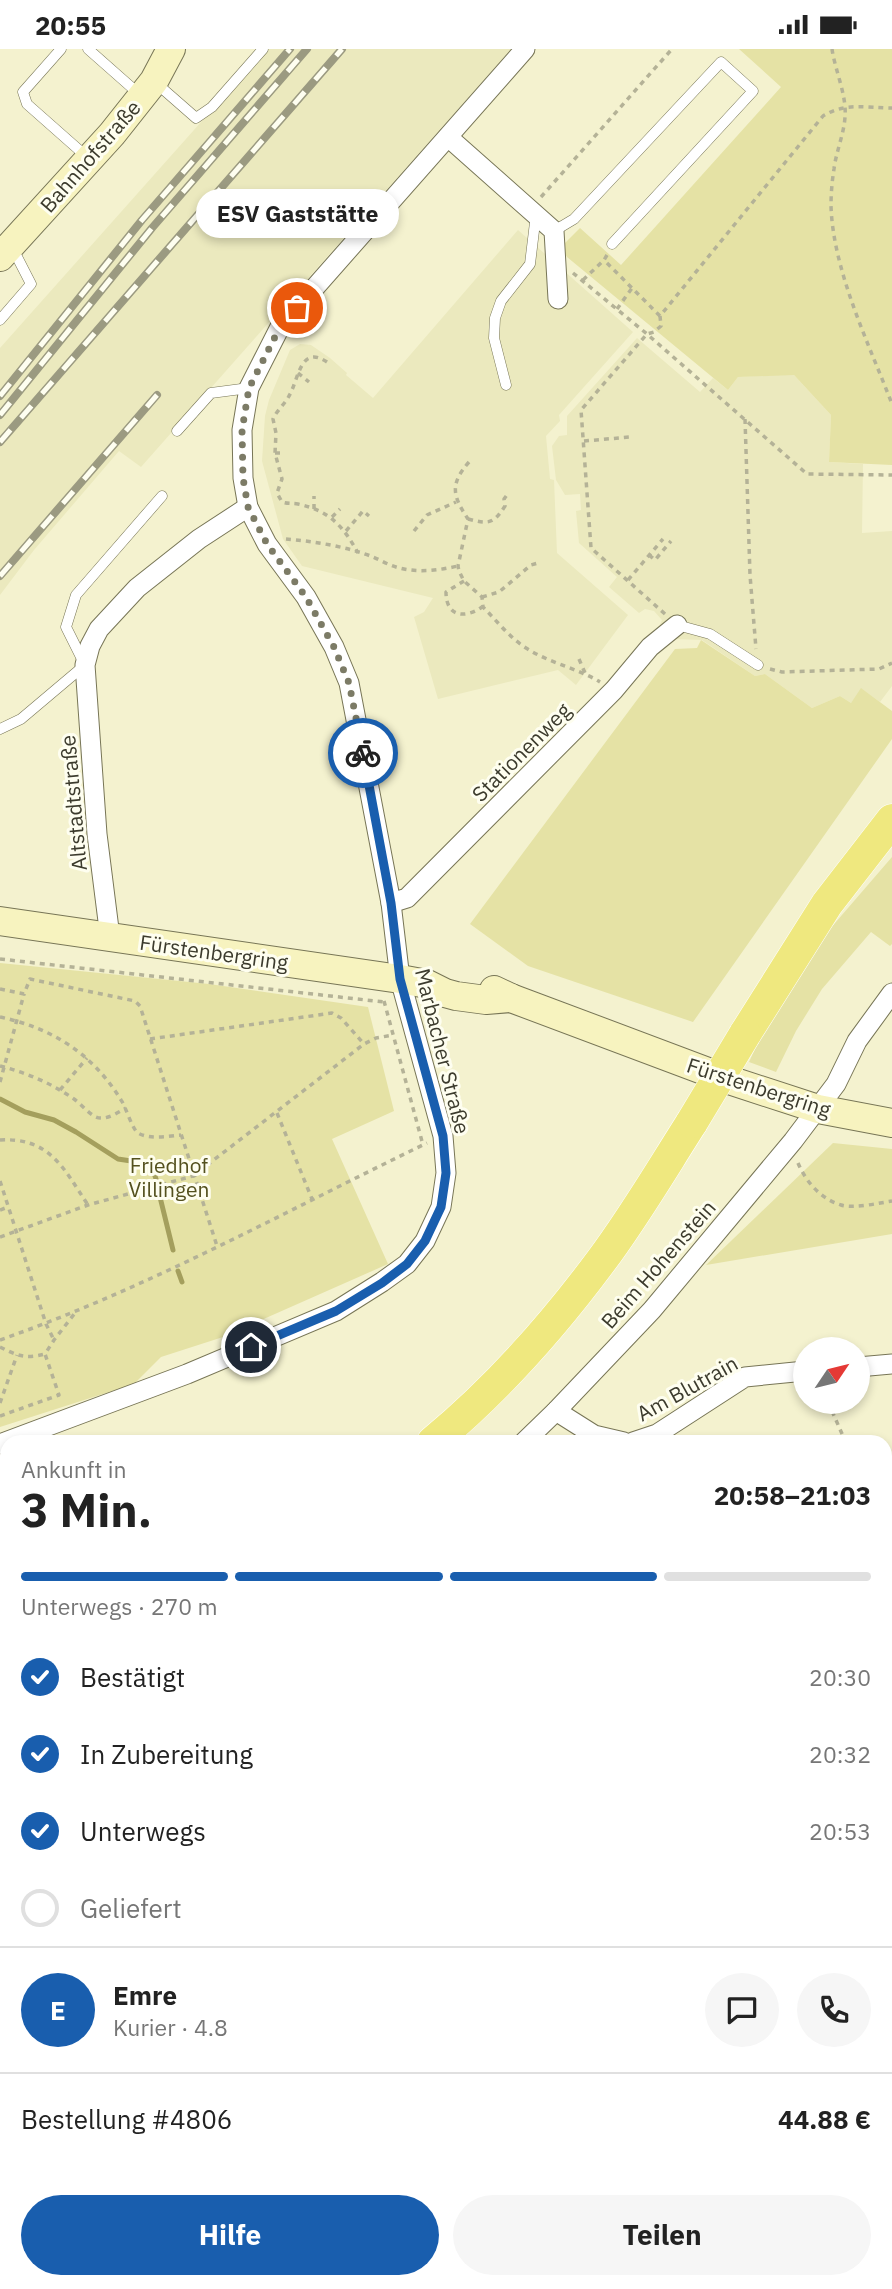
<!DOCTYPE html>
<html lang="de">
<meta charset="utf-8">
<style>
:root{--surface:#fff;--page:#f6f6f6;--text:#222;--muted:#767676;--line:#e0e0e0;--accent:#195eae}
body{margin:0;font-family:"IBM Plex Sans",sans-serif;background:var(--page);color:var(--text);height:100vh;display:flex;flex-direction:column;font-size:26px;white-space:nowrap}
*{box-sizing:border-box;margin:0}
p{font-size:23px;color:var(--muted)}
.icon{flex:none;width:38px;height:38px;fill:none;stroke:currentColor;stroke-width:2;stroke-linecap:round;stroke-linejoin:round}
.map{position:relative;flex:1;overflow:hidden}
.side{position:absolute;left:0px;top:1386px;width:892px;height:854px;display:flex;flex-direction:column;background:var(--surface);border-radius:21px 21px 0 0;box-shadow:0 4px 10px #0003}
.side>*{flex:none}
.needle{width:46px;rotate:55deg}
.controls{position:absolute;left:793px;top:1288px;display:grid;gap:14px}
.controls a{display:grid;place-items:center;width:77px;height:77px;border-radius:50%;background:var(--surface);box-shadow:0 4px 10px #0003;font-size:35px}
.pin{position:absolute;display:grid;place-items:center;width:60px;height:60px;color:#fff;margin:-30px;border:4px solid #fff;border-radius:50%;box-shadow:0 2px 7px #0007}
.courier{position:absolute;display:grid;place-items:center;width:70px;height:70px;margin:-35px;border:5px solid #195eae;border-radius:50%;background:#fff;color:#222;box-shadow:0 2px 9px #0007}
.bubble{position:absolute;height:49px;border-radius:24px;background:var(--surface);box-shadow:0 4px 10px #0003;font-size:23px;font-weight:800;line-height:49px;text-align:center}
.overview em{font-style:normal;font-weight:800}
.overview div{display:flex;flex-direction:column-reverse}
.overview{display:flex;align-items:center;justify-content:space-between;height:119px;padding:0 21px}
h1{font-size:46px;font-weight:800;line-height:52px}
.bar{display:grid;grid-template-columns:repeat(4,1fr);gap:10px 7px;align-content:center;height:84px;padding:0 21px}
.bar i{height:9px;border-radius:5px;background:var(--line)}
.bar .active{background:var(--accent)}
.bar p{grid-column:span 4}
.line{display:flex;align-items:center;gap:18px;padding:0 21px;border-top:2px solid var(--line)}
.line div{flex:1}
.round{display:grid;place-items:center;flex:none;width:74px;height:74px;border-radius:37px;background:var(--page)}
ol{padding:0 21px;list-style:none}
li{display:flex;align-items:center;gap:21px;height:77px}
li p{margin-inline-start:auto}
li .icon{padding:7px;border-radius:50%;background:var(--accent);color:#fff;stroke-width:4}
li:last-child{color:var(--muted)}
li i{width:38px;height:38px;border:4px solid var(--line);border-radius:50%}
.action{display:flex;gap:14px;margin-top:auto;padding:14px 21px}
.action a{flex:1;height:80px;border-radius:42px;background:var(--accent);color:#fff;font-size:28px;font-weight:800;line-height:80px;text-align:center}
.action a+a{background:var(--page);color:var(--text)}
.status{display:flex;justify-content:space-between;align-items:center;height:49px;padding:0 35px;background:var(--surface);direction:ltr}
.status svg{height:19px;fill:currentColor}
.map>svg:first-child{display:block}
.built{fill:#ebe9be}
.green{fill:#e5e2a5}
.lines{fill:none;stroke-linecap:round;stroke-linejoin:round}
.stream{stroke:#a49f5d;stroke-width:5}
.lane-casing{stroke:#777556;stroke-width:11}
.street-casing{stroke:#777556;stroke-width:21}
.secondary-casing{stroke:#777556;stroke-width:30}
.primary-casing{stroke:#fff;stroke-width:33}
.path{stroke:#b4b297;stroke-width:3.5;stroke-dasharray:5 5;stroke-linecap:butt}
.lane{stroke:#fff;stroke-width:10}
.street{stroke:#fff;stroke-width:19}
.secondary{stroke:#f7f3bf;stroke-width:28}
.primary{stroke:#efe87f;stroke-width:32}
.rail-casing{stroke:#9b9a81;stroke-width:8}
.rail{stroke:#fefef0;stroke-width:5;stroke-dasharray:16;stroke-linecap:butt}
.primary-bridge-casing{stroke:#fff;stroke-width:33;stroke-linecap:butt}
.primary-bridge{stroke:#efe87f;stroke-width:32}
.done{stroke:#7c7b66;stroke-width:7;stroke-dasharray:0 12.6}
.route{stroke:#195eae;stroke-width:9}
.labels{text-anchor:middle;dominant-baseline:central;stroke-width:6;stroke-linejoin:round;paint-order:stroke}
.street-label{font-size:21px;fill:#3c3b2d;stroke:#fefef0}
.park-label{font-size:21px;fill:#54511e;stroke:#fefef0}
</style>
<div class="status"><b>20:55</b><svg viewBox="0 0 49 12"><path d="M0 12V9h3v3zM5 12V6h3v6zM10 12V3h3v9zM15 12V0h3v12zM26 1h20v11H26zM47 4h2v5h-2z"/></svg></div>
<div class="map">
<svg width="892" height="2240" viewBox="0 0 892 2240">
<rect width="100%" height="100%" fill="#f4f2cf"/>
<g class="built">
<path d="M266 0H511L141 418 119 402 34 501 0 546V299Z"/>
<path d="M518 181 633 283 559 366 560 372 546 387 550 430 554 431 557 504 628 566 576 636 558 621 438 650 414 568 424 563 433 549 302 517 283 490 262 412 265 367 269 351 290 301 300 295 311 296 330 309 347 324 346 326 373 349Z"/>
<path d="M637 289 700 343 713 329 728 341 738 328 793 325 831 366 829 413 863 415 862 484 892 482V637L880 653 862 640 851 654 840 647 812 659 765 625 755 627 702 591 673 590 659 578 662 571 654 562 645 560 639 564 609 538 617 528 579 494 576 462 581 461 580 445 565 446 556 431 552 397 559 387 567 386V367Z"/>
</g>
<g class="green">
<path d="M739 0H892V416L829 413 831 366 794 326 738 328 728 341 567 208 562 200 564 195 580 179 621 216 781 38Z"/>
<path d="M701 591 755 627 765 625 812 659 840 647 851 654 861 639 892 662V690L693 973 528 917 470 875 675 600 697 599Z"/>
<path d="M892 808V895L890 897 871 883 822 940 796 982 776 1023 749 1013 761 987 829 881Z"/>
<path d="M0 914 209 935 368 958 394 1062 332 1090 388 1215 223 1288 161 1308 134 1335 0 1378Z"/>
<path d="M833 1094 892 1100V1185L706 1216Z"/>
<path d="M892 2033V2240H440L453 2233H886V2035Z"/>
</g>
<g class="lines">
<g class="stream">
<path d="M0 1050 25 1063 54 1071 76 1083 118 1110 151 1115 156 1130"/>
<path d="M159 1144 173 1201"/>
<path d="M178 1222 182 1233"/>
</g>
<defs>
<g id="lane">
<path d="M61 0 23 43 27 55 87 108"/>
<path d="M88 0 139 45"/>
<path d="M156 34 196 69 212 58 263 0"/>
<path d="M554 182 574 170 721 13 753 42 612 195"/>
<path d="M0 271 31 235 13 200"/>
<path d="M506 336 494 289 495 269 501 252 530 215 536 165"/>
<path d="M177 382 211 344 249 339"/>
<path d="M677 576 710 585 758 616"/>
<path d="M0 680 21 670 85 616 66 578 76 546 162 447"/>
<path d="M0 1432 7 1430"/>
</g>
<g id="street">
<path d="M448 88 554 182 558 250"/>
<path d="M391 854 407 849 614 641 650 598 677 576"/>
<path d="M110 888 97 785 85 616 90 597 99 580 137 539 199 490 248 458"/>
<path d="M858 1318 892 1315"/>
<path d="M556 1362 594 1386 624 1393"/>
<path d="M524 1393 556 1362 652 1261 793 1092 836 1035 857 992 892 944"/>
<path d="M633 1393 657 1385 745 1328 805 1322"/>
<path d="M0 1395 187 1325 336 1262 382 1233 407 1215 425 1192 441 1158 446 1124 443 1087 400 930 391 854 349 634 334 598 306 548 267 495 248 458 243 429 242 381 249 339 280 278 525 0"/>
<path d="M886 1437 892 1436"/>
<path d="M886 1693 892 1690"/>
<path d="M0 1783 7 1778"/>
<path d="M0 1858 7 1862"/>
<path d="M886 1892 892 1889"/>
<path d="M0 2054 7 2051"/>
<path d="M384 2240V2233"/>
</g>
<g id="secondary">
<path d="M0 208 112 85 154 32 171 0"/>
<path d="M0 872 400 930 427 935 445 944 456 947 486 951 511 949"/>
<path d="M494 941 511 949 732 1032 818 1060 892 1074"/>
</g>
<g id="primary">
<path d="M745 985 827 855 892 771"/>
<path d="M433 1393C496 1341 552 1278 601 1212 634 1168 662 1120 692 1073"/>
<path d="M0 1692 7 1686"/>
</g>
</defs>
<use href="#lane" class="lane-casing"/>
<use href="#street" class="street-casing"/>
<use href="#secondary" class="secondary-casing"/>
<use href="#primary" class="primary-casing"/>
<g class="path">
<path d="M832 0C835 21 847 47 845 68 844 85 836 103 834 120 832 132 831 145 831 157 833 222 869 295 892 355"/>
<path d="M541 148 672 0"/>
<path d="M607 206 604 211 660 267"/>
<path d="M573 224 647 285 807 425 892 426"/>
<path d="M583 231 604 211"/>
<path d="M617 260 632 239"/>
<path d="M327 313C300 295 299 330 289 347 285 355 277 361 273 370L276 384 275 404 282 430 277 444 282 453C288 455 292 454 298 455 330 462 343 477 358 504"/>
<path d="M298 324 309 333"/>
<path d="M745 370 750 526 756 600"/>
<path d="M584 392 630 388"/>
<path d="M275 404H283"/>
<path d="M469 413C450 435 452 446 468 470L458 517 459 522 464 532 482 548 483 558C497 572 509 588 526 599 549 614 577 619 600 633"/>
<path d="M314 460V447"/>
<path d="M332 468 340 460"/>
<path d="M468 470C488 475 493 476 505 457L504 450 507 446"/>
<path d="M346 482 363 462 369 467"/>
<path d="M414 482 427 466 456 453"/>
<path d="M286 490C312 492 349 498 373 508 378 510 383 513 388 515 410 525 436 522 458 517"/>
<path d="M649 506 655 511 671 492"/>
<path d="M628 531 663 490"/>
<path d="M464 532 446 543C446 568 465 570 482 558"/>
<path d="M482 548 499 543 531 516 538 514"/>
<path d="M665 565 591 499 581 361 647 285 654 283 661 277 660 267 823 67C846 53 865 59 892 59"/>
<path d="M579 610 585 624"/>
<path d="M770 620 782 623 879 620 892 614"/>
<path d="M0 910 384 953"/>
<path d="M0 940 24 945 30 930 135 952 140 957 217 1197"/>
<path d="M384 952 423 1096"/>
<path d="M0 968C52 979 93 1005 121 1051 126 1058 132 1080 138 1084 150 1091 169 1087 181 1086"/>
<path d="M150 990 332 964 341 969 364 995"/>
<path d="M0 1017C27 1024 51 1034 74 1050 81 1055 88 1064 96 1068 106 1072 117 1064 126 1059"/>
<path d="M0 1033 24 945"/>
<path d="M60 1041 87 1009"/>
<path d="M277 1064 312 1150"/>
<path d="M0 1091C50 1088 64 1120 88 1156"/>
<path d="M798 1114C806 1133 821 1150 841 1156 853 1160 879 1154 892 1152"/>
<path d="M0 1132 46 1275 54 1291"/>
<path d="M0 1161 8 1158"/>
<path d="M0 1188 88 1156 193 1127 364 995 376 989 393 986"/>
<path d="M0 1291C148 1239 286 1162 427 1094"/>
<path d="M0 1298C18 1307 25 1310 45 1305"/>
<path d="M828 1353 843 1387 836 1393"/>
<path d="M0 1354 17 1306"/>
<path d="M0 1367 59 1346 45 1305 54 1291 75 1264"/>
<path d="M0 1505 7 1509"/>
<path d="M886 1552 892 1551"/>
<path d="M886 1945 891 1909"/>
<path d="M886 1961 887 2000 892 2018"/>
<path d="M892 2055V2059"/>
<path d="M4 2145 7 2155"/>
<path d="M0 2148 7 2144"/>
<path d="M199 2233 206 2240"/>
<path d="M306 2233 310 2240"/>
<path d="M418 2233 424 2240"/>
<path d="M691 2233V2240"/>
<path d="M36 2240 43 2233"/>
</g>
<use href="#lane" class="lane"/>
<use href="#street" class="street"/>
<use href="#secondary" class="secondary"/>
<use href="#primary" class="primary"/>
<defs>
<g id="rail">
<path d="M0 347 142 171 290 0"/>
<path d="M0 366 152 179 307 0"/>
<path d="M0 393 342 0"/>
<path d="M0 527 157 346"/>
</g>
</defs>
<use href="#rail" class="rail-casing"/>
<use href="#rail" class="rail"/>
<defs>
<path id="primary-bridge" d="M692 1073 745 985"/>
</defs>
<use href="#primary-bridge" class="primary-bridge-casing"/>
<use href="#primary-bridge" class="primary-bridge"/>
</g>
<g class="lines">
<path class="done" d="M297 259 280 278 249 339 242 381 243 429 248 458 267 495 306 548 334 598 349 634 363 704"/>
<path class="route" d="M251 1298 336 1262 382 1234 407 1215 425 1192 441 1158 446 1124 443 1087 400 930 391 854 363 704"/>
</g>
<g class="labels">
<g class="street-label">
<text transform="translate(90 107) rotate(-49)">Bahnhofstraße</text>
<text transform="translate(521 703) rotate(-45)">Stationenweg</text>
<text transform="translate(73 754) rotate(-95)">Altstadtstraße</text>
<text transform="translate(214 903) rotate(8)">Fürstenbergring</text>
<text transform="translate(443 1002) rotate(76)">Marbacher Straße</text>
<text transform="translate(759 1038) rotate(18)">Fürstenbergring</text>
<text transform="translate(658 1215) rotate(-49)">Beim Hohenstein</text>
<text transform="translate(687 1339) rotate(-29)">Am Blutrain</text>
</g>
<g class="park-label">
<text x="169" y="1116">Friedhof<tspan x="169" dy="24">Villingen</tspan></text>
</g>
</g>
</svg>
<div class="controls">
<a><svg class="needle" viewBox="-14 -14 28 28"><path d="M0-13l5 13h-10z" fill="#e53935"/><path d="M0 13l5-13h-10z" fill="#767676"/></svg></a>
</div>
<div class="pin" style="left:297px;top:259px;background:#ea580c"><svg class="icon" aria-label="bag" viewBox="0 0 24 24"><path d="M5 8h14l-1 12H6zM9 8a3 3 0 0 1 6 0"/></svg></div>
<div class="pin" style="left:251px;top:1298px;background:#1f2937"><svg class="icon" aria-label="home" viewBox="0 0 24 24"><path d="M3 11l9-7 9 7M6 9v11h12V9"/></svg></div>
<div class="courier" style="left:363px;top:704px"><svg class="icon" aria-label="bike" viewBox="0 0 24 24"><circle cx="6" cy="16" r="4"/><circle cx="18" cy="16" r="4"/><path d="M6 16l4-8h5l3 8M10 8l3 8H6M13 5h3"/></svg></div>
<div class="bubble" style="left:196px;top:140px;width:203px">ESV Gaststätte</div>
<section class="side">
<div class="overview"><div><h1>3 Min.</h1><p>Ankunft in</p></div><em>20:58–21:03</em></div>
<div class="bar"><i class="active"></i><i class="active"></i><i class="active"></i><i></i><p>Unterwegs · 270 m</p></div>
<ol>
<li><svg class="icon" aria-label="check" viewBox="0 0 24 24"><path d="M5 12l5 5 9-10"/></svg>Bestätigt<p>20:30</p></li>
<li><svg class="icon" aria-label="check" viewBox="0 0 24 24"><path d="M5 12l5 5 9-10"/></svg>In Zubereitung<p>20:32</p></li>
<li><svg class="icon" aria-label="check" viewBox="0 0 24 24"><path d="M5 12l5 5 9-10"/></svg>Unterwegs<p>20:53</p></li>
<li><i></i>Geliefert</li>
</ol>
<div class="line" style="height:126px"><b class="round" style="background:var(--accent);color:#fff">E</b><div><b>Emre</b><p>Kurier · 4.8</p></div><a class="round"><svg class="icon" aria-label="chat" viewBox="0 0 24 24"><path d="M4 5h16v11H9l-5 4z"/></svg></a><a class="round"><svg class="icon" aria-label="phone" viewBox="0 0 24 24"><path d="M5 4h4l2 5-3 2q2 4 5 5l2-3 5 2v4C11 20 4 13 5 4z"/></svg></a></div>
<div class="line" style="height:91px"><div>Bestellung #4806</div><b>44.88 €</b></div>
<div class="action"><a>Hilfe</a><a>Teilen</a></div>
</section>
</div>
